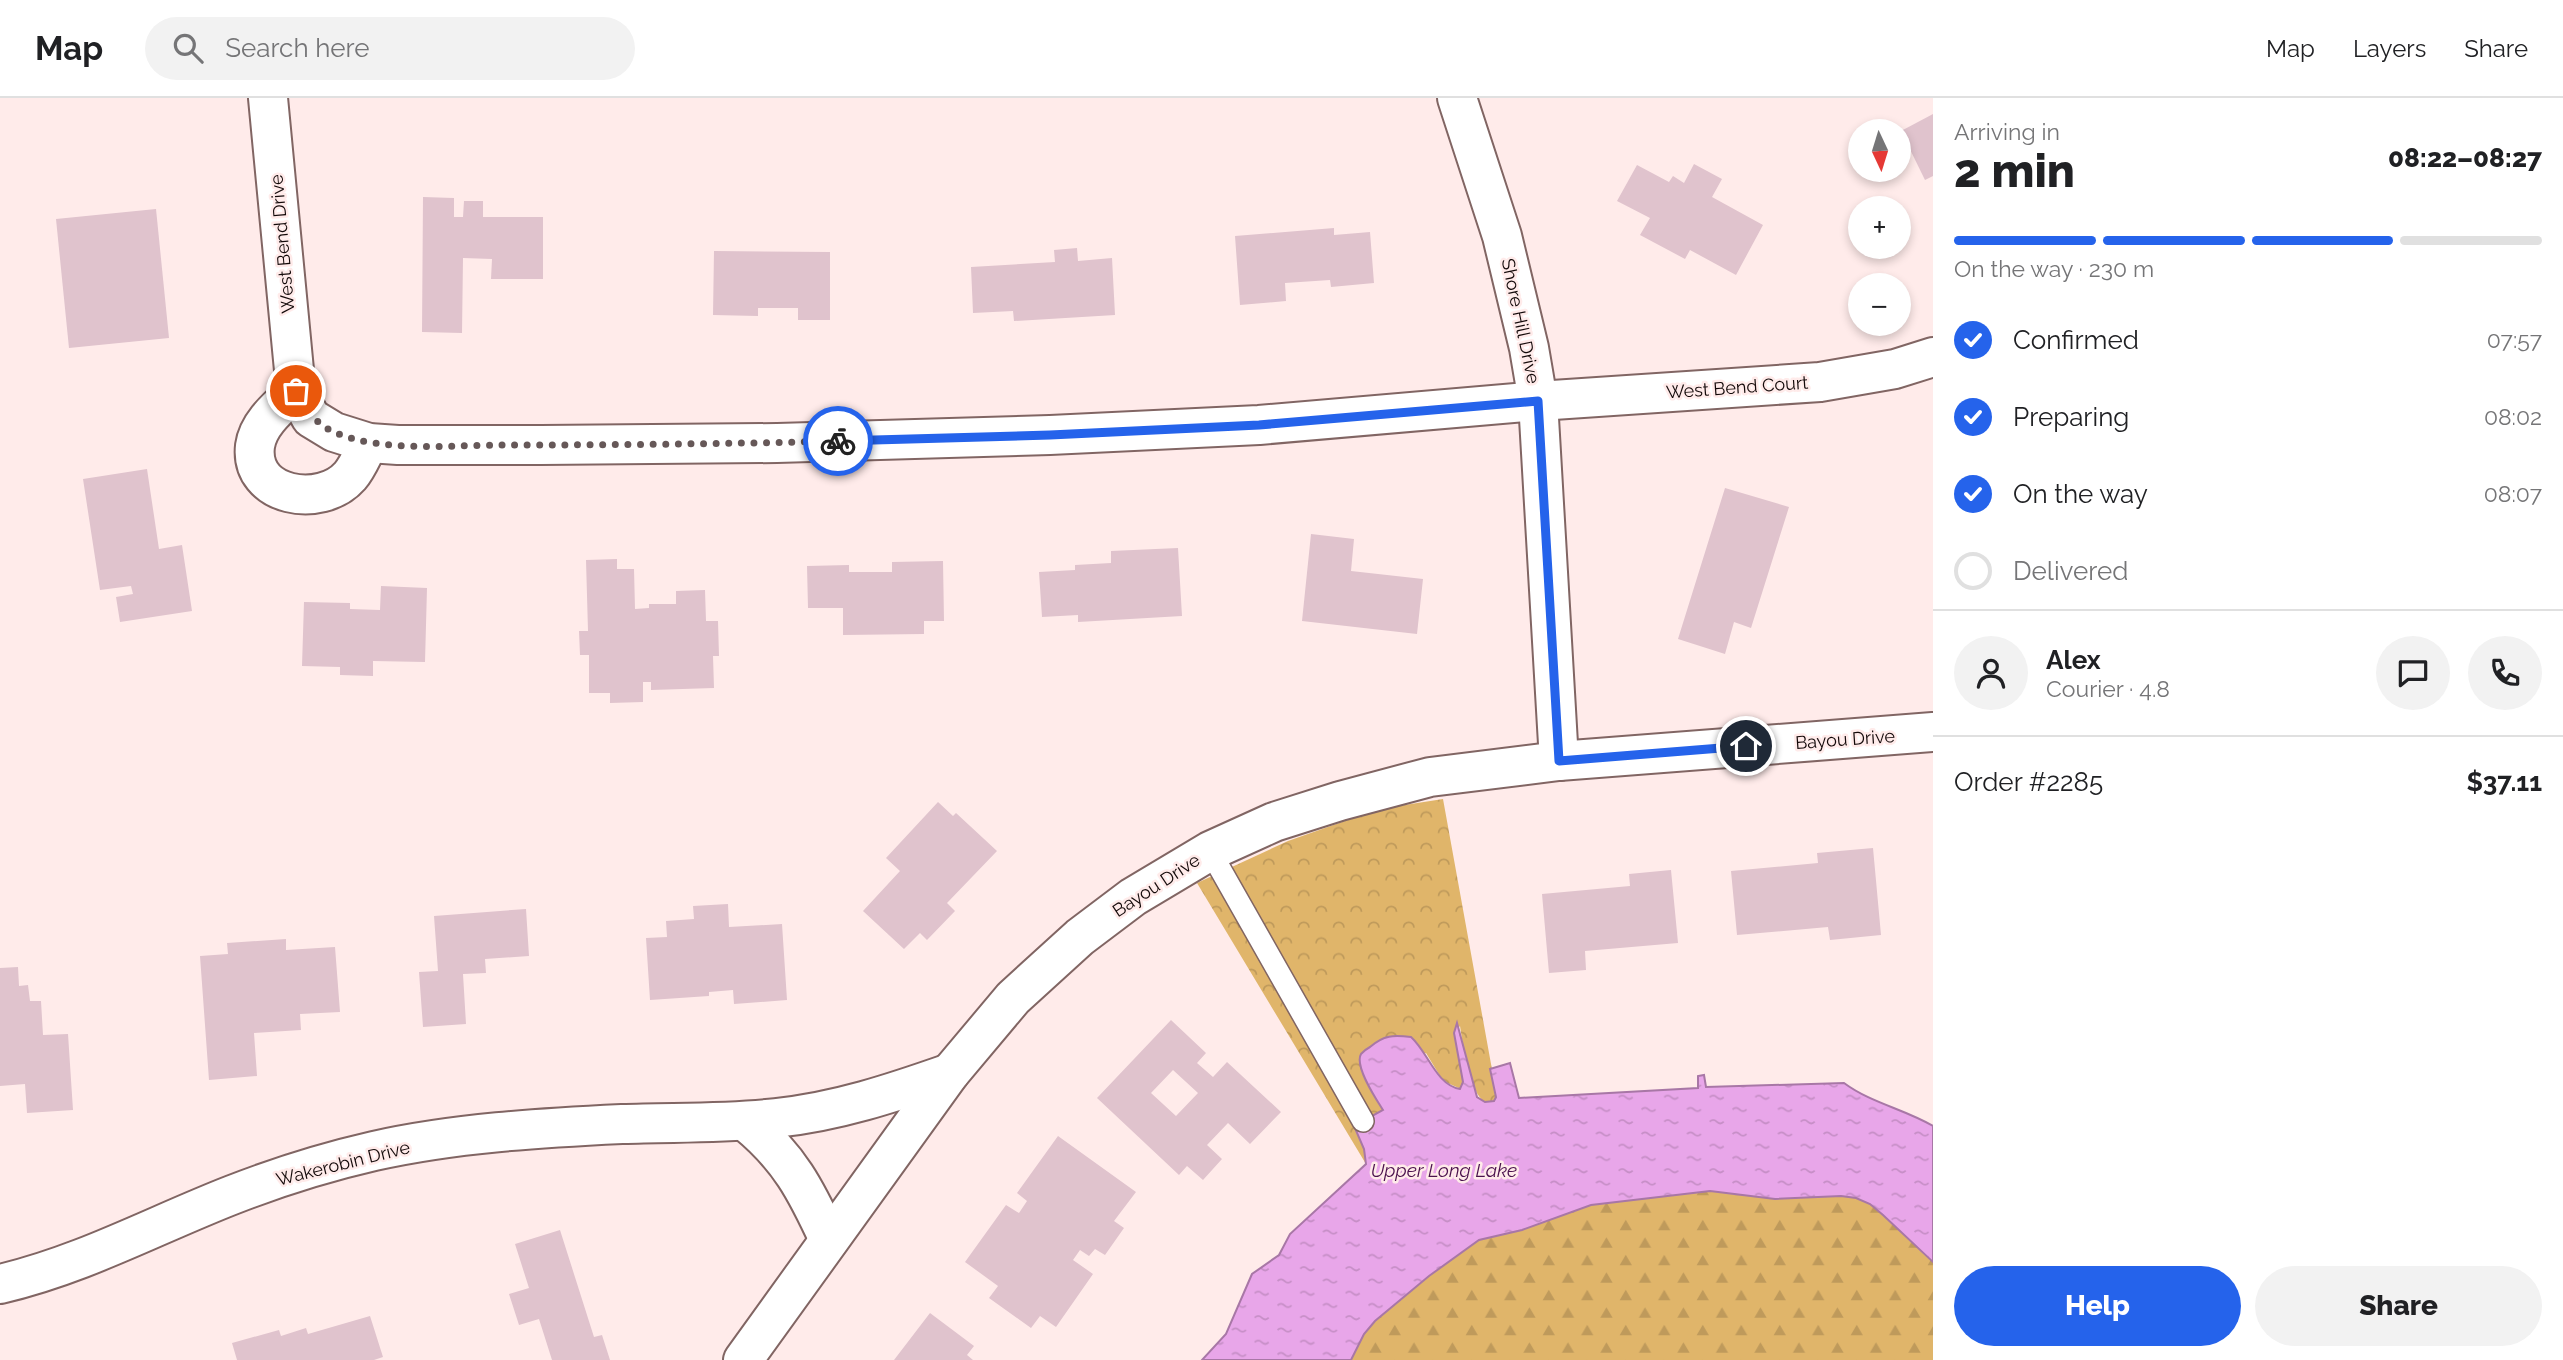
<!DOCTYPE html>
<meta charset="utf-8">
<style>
:root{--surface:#fff;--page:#f2f2f2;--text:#202124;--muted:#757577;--line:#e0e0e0;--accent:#2563eb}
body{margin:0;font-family:Raleway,sans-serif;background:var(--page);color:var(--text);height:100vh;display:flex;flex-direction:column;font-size:26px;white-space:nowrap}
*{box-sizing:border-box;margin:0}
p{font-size:23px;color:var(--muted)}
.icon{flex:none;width:38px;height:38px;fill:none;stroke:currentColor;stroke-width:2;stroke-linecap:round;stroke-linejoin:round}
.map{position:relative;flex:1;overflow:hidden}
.panel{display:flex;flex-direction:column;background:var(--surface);width:630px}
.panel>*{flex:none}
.needle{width:46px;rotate:176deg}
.buttons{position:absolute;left:1848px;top:21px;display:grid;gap:14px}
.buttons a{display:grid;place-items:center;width:63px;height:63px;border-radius:50%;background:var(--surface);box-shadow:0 4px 10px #0003;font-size:35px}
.pin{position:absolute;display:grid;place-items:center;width:60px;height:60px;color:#fff;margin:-30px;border:4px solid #fff;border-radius:50%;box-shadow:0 2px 7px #0007}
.courier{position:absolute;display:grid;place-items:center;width:70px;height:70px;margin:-35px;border:5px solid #2563eb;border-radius:50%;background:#fff;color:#222;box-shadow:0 2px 9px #0007}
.overview em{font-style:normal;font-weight:800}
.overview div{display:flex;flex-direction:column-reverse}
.overview{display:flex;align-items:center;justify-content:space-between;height:119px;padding:0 21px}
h1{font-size:46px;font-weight:800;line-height:52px}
.bar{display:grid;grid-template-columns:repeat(4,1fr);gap:10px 7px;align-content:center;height:84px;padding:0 21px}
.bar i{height:9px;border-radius:5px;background:var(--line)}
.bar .current{background:var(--accent)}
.bar p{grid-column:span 4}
.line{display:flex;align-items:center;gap:18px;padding:0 21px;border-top:2px solid var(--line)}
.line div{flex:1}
.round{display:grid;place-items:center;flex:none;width:74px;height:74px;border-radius:37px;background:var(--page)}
ol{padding:0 21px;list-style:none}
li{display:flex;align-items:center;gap:21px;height:77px}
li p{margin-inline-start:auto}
li .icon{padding:7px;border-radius:50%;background:var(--accent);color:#fff;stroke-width:4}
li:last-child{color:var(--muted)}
li i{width:38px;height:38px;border:4px solid var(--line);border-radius:50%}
.action{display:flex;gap:14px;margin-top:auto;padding:14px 21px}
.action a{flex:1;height:80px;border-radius:42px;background:var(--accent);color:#fff;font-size:28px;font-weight:800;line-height:80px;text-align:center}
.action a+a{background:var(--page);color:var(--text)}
header{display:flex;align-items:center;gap:42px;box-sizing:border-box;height:98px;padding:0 35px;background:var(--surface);border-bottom:2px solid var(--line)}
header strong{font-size:33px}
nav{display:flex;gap:38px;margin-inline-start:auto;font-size:24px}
.search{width:490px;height:63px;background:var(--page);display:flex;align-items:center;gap:18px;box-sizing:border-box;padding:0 24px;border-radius:38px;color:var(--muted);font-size:26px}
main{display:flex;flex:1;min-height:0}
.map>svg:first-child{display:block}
.forest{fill:url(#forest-firs)}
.park{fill:url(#park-crowns)}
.water{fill:url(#water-ripples);stroke:#a877a6;stroke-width:2}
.building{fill:#e0c3cd;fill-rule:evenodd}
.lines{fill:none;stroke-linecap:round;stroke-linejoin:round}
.lane-casing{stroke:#816563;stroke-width:24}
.street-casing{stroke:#816563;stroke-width:42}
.lane{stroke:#fff;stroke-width:21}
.street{stroke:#fff;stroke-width:38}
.done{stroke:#665858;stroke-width:7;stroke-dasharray:0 12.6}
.route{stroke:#2563eb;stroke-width:9}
.labels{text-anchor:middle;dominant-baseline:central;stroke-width:5;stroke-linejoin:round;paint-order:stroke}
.street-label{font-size:18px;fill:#130909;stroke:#ffebea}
.water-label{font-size:19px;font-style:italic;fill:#4b114d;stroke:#ffebea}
</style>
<header>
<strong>Map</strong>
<div class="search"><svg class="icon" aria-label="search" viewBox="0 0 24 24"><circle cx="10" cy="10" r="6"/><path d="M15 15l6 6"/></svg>Search here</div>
<nav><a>Map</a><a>Layers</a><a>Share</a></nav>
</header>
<main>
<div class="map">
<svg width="1933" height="1262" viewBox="0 0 1933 1262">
<defs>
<pattern id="forest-firs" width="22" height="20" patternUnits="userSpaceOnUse" patternTransform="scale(1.75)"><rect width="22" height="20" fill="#e0b56a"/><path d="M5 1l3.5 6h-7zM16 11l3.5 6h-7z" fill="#bf9a5b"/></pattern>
<pattern id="park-crowns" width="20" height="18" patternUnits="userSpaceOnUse" patternTransform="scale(1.75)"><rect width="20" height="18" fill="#e0b56a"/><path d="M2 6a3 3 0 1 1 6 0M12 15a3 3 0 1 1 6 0" fill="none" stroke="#bf9a5b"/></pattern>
<pattern id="water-ripples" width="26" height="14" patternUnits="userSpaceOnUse" patternTransform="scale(1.75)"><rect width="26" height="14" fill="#e8a6e9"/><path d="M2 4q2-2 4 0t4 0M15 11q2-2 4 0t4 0" fill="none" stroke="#c68ec6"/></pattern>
</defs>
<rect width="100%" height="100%" fill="#ffebea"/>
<path class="forest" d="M1710 1093 1775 1101 1841 1098 1856 1100 1870 1106 1883 1117 1933 1164V1262H1351L1364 1236 1375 1223 1429 1178 1479 1141 1522 1132 1591 1107Z"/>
<path class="park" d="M1443 701 1497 999 1494 1003 1485 1004C1469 994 1463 947 1460 928L1454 936 1463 985 1461 991 1443 983 1426 955 1367 986 1383 1012 1354 1028 1364 1051 1366 1066 1197 785 1288 743 1379 711Z"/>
<path class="water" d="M1457 925 1477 999 1485 1004 1494 1003 1496 999 1490 971 1510 965 1519 1000 1698 990V978L1704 977 1706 989 1844 985C1871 1005 1904 1011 1933 1028V1164L1883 1117 1870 1106 1856 1100 1841 1098 1775 1101 1710 1093 1591 1107 1522 1132 1479 1142 1429 1178 1375 1223 1364 1236 1351 1262H1202L1226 1236 1252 1176 1279 1157 1290 1136 1366 1066 1364 1051 1354 1028 1383 1012C1376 1001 1354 968 1361 956 1362 955 1368 950 1370 949 1384 937 1393 937 1411 939 1428 954 1436 987 1460 991L1463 984 1454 935Z"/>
<g class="building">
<path d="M1933 16V78L1925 82 1901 33Z"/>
<path d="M1694 66 1722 81 1712 99 1763 127 1736 177 1690 152 1685 161 1640 137 1650 120 1617 103 1637 67 1669 84 1673 78 1684 85Z"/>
<path d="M423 99 454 100V119H463L464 103H483V119H543V181H491L492 161 463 160 462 235 422 234Z"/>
<path d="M156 111 169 240 69 250 56 121Z"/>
<path d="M1334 130V137L1370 134 1374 185 1331 189 1330 182 1285 185 1286 203 1240 207 1235 138Z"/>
<path d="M1077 150 1078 163 1112 160 1115 217 1014 223 1013 213 973 215 971 169 1055 164 1054 152Z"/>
<path d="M714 153 830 154V222H798V210H758V218L713 217Z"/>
<path d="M147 371 159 451 182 447 192 513 120 524 116 499 133 496 131 488 100 492 83 381Z"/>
<path d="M1725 390 1789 409 1751 530 1734 524 1725 556 1678 541Z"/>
<path d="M1311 436 1354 441 1351 473 1423 481 1417 536 1302 523Z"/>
<path d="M1178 450 1182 518 1078 524V517L1042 519 1039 474 1075 472V467L1111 465V453Z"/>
<path d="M617 461V471H634L635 511 649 510V506H676V493L705 492 706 523H718L719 558H713L714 590 651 592V584H643V604L610 605V595H589V557H580L579 533H588L586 462Z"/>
<path d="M943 463 944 523H924V536L843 537V510H808L807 468 849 467V474H892V464Z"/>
<path d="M381 488 427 490 425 564 373 563V578L340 577V569L302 568 304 504 350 505V511L380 512Z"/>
<path d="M938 704 953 718 956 715 997 753 947 805 955 813 927 842 920 835 904 851 863 813 900 773 886 760Z"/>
<path d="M1873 750 1881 837 1830 842 1828 829 1737 837 1731 773 1818 765 1817 755Z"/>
<path d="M1671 772 1678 845 1585 853 1586 872 1549 875 1542 796 1630 788 1629 776Z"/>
<path d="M728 806 729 829 782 826 787 902 734 906 733 892 709 894V898L650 902 646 840 667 839 666 823 694 821 693 808Z"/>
<path d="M526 811 529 858 485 861 486 875 463 876 466 926 423 929 419 874 438 873 434 818Z"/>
<path d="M286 841V852L335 849 340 914 300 916 301 932 254 935 257 978 209 982 200 858 228 856 227 845Z"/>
<path d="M18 869 19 888 28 887 30 903H41L43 937 68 936 73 1012 27 1015 25 986 0 988V870Z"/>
<path d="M1171 922 1206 955 1197 965 1213 979 1227 964 1281 1014 1250 1046 1228 1025 1207 1047 1222 1061 1203 1082 1187 1068 1179 1077 1097 1000ZM1173 972 1198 995 1176 1018 1151 995Z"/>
<path d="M1058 1038 1136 1094 1114 1123 1124 1130 1105 1157 1095 1151 1089 1158 1080 1152 1073 1162 1093 1176 1056 1229 1040 1218 1031 1230 989 1200 998 1188 965 1164 1006 1107 1019 1115 1027 1103 1017 1095Z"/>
<path d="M560 1132 594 1239 602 1237 610 1262H552L539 1221 519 1227 509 1196 529 1190 515 1146Z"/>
<path d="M930 1215 974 1248 967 1257 973 1262H894Z"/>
<path d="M370 1218 383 1259 374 1262H237L232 1245 279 1232 281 1238 306 1230 308 1236Z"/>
</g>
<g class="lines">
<defs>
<path id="lane" d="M1210 753 1363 1023"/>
<g id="street">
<path d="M268 0 296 293 311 320 334 334 369 345 398 347H541L777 345 1050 337 1259 327 1538 303 1820 284 1895 271 1933 259"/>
<path d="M1457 0 1502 138 1529 250 1538 303 1559 663"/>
<path d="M296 293C280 308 258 325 255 348 249 399 321 411 350 378 358 369 363 355 369 345"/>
<path d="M746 1024C789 1059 806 1092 829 1142"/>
<path d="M0 1186C82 1167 155 1127 232 1097 278 1079 326 1064 374 1053 454 1035 540 1030 622 1026 673 1024 725 1026 776 1020 836 1014 893 995 950 975"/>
<path d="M743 1262 950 975 1013 900 1080 839 1133 799 1210 753 1274 724 1340 703 1430 679 1559 663 1933 634"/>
</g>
</defs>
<use href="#lane" class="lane-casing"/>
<use href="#street" class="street-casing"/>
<use href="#lane" class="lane"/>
<use href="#street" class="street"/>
</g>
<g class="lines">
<path class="done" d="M296 293C306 311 314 325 334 334 382 355 451 347 503 347 614 347 726 346 838 343"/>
<path class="route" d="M838 343 1050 337 1259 327 1538 303 1559 663 1746 648"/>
</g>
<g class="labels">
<g class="street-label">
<text transform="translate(282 146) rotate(-95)">West Bend Drive</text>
<text transform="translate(1521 223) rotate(78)">Shore Hill Drive</text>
<text transform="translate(1737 289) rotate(-4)">West Bend Court</text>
<text transform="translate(1845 641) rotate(-4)">Bayou Drive</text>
<text transform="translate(1156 787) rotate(-33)">Bayou Drive</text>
<text transform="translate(343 1065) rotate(-14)">Wakerobin Drive</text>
</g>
<g class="water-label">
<text x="1444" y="1072">Upper Long Lake</text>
</g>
</g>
</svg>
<div class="buttons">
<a><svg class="needle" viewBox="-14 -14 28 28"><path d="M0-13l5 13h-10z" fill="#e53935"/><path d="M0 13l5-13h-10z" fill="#757577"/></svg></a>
<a>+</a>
<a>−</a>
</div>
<div class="pin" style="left:296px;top:293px;background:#ea580c"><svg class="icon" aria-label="bag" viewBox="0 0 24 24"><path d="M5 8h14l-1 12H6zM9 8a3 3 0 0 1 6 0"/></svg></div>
<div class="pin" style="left:1746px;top:648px;background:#1f2937"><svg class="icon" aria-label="home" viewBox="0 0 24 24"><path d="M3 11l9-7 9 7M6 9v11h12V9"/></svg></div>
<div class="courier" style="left:838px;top:343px"><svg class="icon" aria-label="bike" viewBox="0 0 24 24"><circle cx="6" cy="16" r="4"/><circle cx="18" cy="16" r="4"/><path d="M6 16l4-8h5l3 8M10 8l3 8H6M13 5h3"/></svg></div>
</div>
<section class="panel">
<div class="overview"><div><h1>2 min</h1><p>Arriving in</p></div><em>08:22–08:27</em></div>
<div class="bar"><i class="current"></i><i class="current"></i><i class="current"></i><i></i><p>On the way · 230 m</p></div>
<ol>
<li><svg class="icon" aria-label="check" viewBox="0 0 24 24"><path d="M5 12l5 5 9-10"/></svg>Confirmed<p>07:57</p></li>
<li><svg class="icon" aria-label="check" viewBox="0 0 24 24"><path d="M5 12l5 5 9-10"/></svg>Preparing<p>08:02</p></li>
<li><svg class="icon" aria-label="check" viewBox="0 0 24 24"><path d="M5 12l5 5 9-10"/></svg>On the way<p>08:07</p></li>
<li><i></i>Delivered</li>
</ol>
<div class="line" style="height:126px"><a class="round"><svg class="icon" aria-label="person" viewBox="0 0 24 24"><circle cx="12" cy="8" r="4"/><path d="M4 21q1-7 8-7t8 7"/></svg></a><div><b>Alex</b><p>Courier · 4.8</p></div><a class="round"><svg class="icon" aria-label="chat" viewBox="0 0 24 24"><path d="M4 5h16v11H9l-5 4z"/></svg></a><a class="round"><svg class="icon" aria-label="phone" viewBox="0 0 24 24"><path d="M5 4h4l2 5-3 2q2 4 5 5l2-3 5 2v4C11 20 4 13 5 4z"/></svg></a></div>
<div class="line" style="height:91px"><div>Order #2285</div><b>$37.11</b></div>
<div class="action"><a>Help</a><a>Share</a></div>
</section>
</main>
